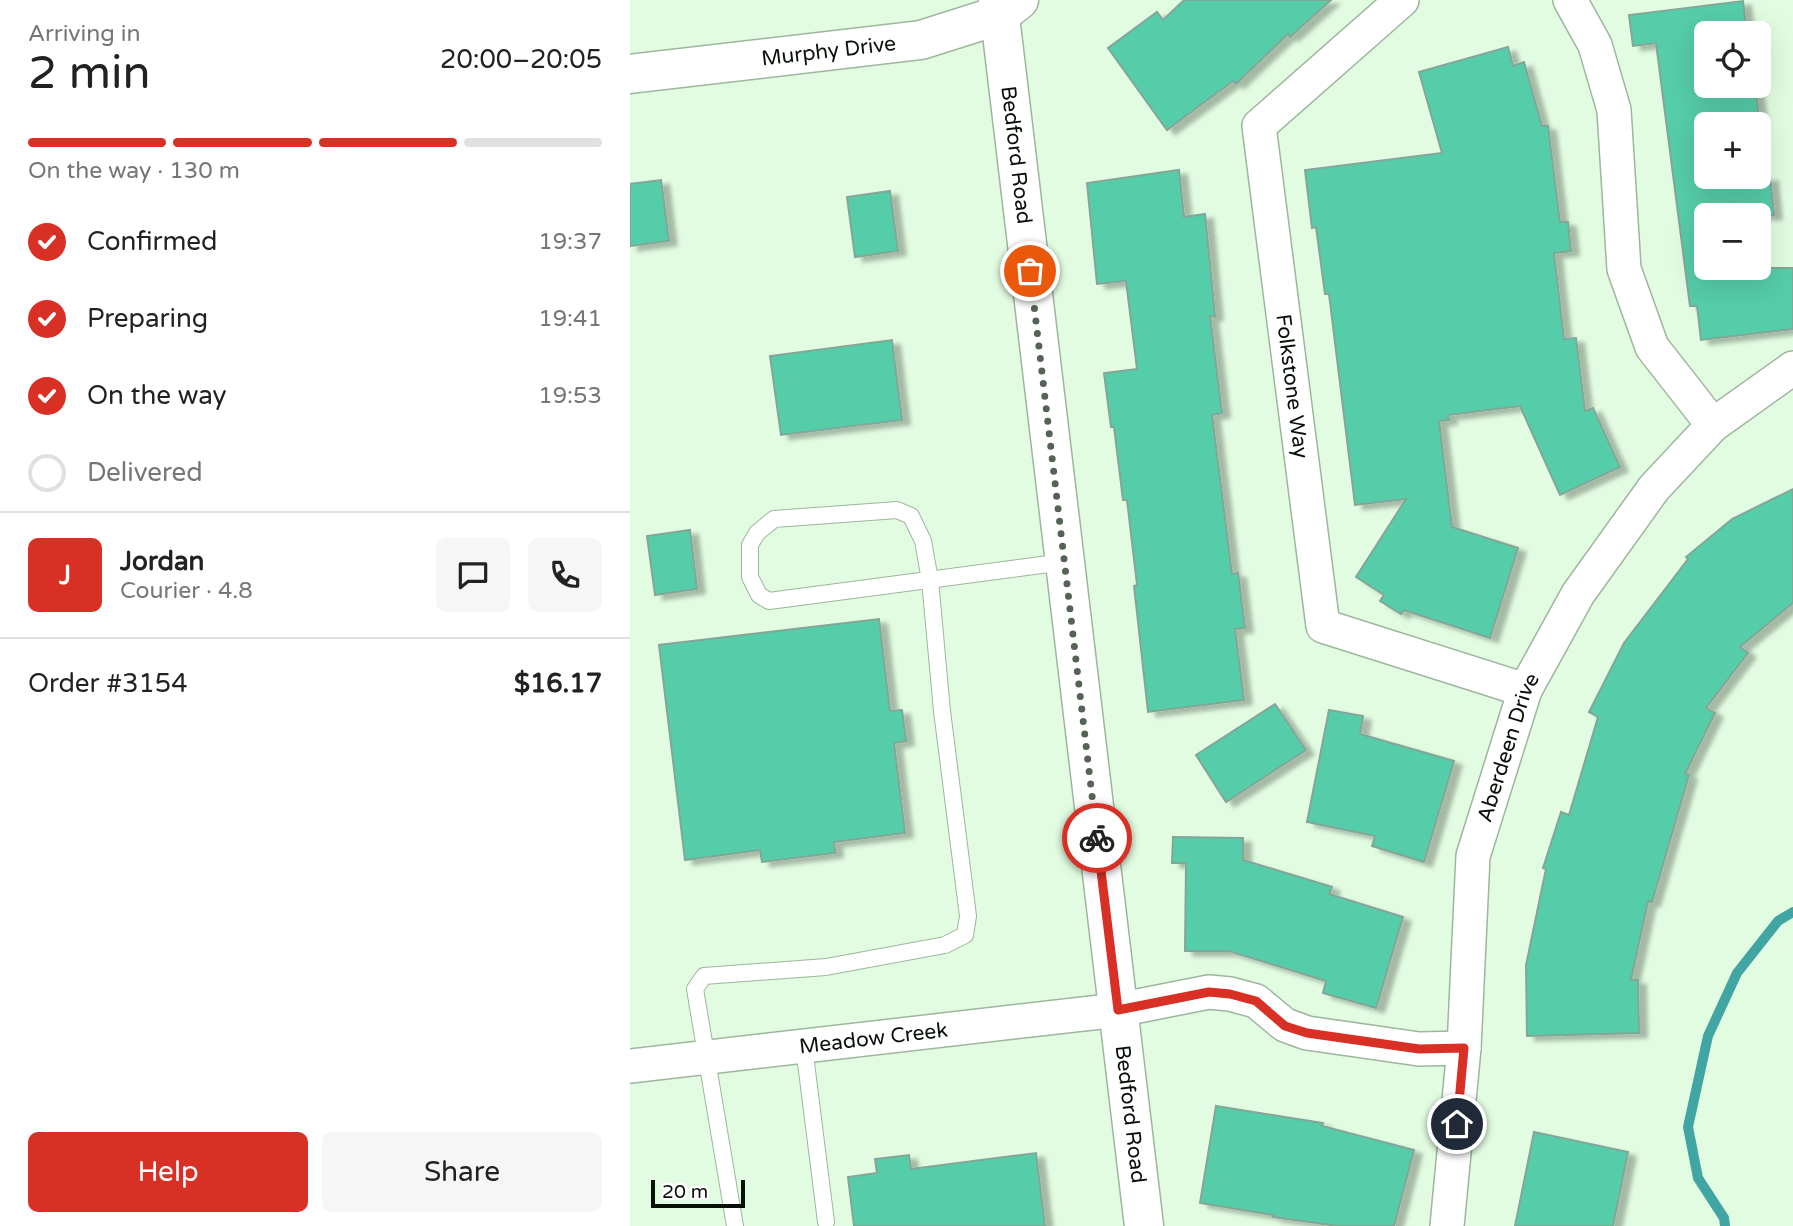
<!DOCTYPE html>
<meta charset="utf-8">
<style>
:root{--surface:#fff;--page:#f6f6f6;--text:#222;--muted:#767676;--line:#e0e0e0;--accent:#d93025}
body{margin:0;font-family:"Varela Round",sans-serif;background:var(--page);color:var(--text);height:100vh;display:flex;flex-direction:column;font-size:26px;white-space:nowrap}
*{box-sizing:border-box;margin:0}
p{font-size:23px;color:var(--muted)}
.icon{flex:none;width:38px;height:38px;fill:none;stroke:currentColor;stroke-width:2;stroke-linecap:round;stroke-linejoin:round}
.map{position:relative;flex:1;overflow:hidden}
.side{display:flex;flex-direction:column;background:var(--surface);width:630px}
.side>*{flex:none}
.controls{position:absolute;left:1064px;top:21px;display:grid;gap:14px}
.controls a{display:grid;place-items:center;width:77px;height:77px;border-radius:10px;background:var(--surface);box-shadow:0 7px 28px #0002;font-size:35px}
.scale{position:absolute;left:21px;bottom:18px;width:94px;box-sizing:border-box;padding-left:7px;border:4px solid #081008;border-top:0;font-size:19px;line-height:24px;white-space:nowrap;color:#081008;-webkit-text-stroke:5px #fff;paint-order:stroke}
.pin{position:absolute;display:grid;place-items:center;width:60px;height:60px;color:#fff;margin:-30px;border:4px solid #fff;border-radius:50%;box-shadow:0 2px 7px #0007}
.courier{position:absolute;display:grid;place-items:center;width:70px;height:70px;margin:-35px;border:5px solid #d93025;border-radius:50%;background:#fff;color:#222;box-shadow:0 2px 9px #0007}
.summary em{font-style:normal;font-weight:600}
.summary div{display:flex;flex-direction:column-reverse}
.summary{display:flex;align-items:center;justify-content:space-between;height:119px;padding:0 28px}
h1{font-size:46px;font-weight:600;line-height:52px}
.bar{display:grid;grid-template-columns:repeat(4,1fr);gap:10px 7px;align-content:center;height:84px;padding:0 28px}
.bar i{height:9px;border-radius:5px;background:var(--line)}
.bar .active{background:var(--accent)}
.bar p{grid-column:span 4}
.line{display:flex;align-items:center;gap:18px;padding:0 28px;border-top:2px solid var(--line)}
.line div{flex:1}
.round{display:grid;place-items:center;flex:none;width:74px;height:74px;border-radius:10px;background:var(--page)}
ol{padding:0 28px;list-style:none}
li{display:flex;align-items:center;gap:21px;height:77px}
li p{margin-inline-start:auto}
li .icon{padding:7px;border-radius:50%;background:var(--accent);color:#fff;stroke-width:4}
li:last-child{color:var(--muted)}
li i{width:38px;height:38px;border:4px solid var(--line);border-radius:50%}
.button{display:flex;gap:14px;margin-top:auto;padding:14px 28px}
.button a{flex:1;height:80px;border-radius:10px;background:var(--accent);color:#fff;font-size:28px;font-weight:600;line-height:80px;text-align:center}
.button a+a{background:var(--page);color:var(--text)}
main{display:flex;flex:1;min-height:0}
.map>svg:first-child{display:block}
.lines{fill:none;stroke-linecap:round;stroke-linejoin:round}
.stream{stroke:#41a6a3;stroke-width:10}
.building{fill:#57cda9;stroke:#82a698;stroke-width:2;filter:url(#shadow)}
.lane-casing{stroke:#9db69d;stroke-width:18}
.street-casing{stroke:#9db69d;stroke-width:36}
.secondary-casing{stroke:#9db69d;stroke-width:41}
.lane{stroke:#fff;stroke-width:16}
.street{stroke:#fff;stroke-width:33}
.secondary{stroke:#fff;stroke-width:38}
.done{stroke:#546354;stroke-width:7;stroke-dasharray:0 12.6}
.route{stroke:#d93025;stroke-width:9}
.labels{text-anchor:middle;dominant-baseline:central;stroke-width:5;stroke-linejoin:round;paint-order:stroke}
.street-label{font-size:21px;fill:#081008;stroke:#fff}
</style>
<main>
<section class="side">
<div class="summary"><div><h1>2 min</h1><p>Arriving in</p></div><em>20:00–20:05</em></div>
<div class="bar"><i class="active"></i><i class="active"></i><i class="active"></i><i></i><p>On the way · 130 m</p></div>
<ol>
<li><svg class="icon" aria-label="check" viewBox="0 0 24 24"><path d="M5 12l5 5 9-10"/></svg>Confirmed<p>19:37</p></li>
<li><svg class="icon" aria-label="check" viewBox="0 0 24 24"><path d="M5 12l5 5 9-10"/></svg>Preparing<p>19:41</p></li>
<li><svg class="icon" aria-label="check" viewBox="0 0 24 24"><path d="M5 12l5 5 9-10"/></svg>On the way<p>19:53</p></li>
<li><i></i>Delivered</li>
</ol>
<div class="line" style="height:126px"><b class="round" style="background:var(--accent);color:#fff">J</b><div><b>Jordan</b><p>Courier · 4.8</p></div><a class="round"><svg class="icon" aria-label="chat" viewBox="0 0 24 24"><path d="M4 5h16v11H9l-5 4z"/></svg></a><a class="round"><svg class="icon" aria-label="phone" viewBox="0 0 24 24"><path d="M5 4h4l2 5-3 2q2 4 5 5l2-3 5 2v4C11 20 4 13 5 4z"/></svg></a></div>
<div class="line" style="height:91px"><div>Order #3154</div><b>$16.17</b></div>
<div class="button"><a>Help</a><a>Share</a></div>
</section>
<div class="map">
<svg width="1163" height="1226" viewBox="0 0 1163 1226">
<defs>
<filter id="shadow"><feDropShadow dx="8" dy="4.5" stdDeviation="2" flood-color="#0004"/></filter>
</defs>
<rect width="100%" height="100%" fill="#e2fce1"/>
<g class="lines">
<path class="stream" d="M1095 1226 1094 1218 1068 1178 1058 1127 1078 1036 1107 973 1148 921 1163 912"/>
</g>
<g class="building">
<path d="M554 0H701L660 37 658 34 606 84 603 81 537 130 478 48 527 12 533 20Z"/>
<path d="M1113 1 1117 33H1076V86H1125L1130 124H1076V177H1140L1144 215H1076V268H1163V329L1071 340 1067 306H1060L1026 43 1003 46 999 15Z"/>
<path d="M878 47 883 66 894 62 912 126H918L930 222H938L941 251 924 253 934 339 946 338 955 411 963 408 990 467 930 495 890 406 818 415 819 420 809 421 822 527 888 548 860 638 774 610 771 614 750 601 754 595 726 577 776 499 725 505 699 294H695L686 227 682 228 675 170 812 153 789 72Z"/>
<path d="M549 170 554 217 575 214 585 316H580L592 413 582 415 602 574 608 573 615 628 605 629 614 700 518 712 504 586 507 585 497 500H493L484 427H481L474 373 507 369 496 281 467 284 457 183Z"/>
<path d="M31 180 39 241 0 246V184Z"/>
<path d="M260 191 268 251 225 257 217 197Z"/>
<path d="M262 340 272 420 151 435 140 356Z"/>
<path d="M1163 489V603L1110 647 1118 653 1076 708 1085 713 1055 774 1059 775 1022 902 1018 901 1001 980H1008L1009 1033 897 1036 896 965 916 869 913 868 931 812 939 815 968 717 959 712 994 643 1058 559 1056 557 1102 519Z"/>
<path d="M60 530 67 589 25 595 17 536Z"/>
<path d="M249 619 260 711 272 710 276 741 264 743 275 833 204 842 205 853 132 862 130 850 55 860 29 645Z"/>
<path d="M645 704 676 750 596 802 566 755Z"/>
<path d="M699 710 733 716 730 734 824 761 794 862 742 846 745 836 677 822Z"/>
<path d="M543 837 613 838V860L702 887 699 894 773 917 746 1008 693 993 696 981 599 951H555L556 863H542Z"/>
<path d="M586 1106 693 1123 692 1126 784 1150 764 1226H708L643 1217 644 1215 570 1203Z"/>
<path d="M904 1132 998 1152 983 1226H885Z"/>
<path d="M406 1153 415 1226H224L218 1177 247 1173 245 1159 279 1155 281 1169Z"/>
</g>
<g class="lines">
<defs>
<g id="lane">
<path d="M174 1047 196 1222"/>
<path d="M105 1226 65 989 74 976 196 967 315 945 335 935 338 916 312 711 300 580 293 541 281 516 267 510 144 519 127 533 120 545V577L129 595 139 601 434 562"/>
</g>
<g id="street">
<path id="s1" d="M772 0 629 126 693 626 895 690"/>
<path d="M940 0 965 45 984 110 994 269 1022 347 1083 425"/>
<path id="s2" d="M0 1066 488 1010 579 992 600 994 626 1001 655 1025 677 1033 789 1049 834 1048"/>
<path id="s3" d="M817 1226 834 1048 843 856 895 690 948 594 1024 488 1083 425 1163 368"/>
</g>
<g id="secondary">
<path id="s4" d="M368 0 514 1226"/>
<path id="s5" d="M0 74 291 40 370 15 389 0"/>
</g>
</defs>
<use href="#lane" class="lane-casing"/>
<use href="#street" class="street-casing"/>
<use href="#secondary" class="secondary-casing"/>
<use href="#lane" class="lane"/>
<use href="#street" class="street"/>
<use href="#secondary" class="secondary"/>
</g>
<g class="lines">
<path class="done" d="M400 271 467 838"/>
<path class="route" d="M467 838 488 1010 579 992 600 994 626 1001 655 1026 677 1033 789 1049 834 1048 827 1124"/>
</g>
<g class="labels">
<g class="street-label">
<text stroke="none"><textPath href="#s5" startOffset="200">Murphy Drive</textPath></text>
<text stroke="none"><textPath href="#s4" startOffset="156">Bedford Road</textPath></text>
<text stroke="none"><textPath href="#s1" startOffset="453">Folkstone Way</textPath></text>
<text stroke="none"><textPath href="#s3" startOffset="485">Aberdeen Drive</textPath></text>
<text stroke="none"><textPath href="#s2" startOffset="245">Meadow Creek</textPath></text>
<text stroke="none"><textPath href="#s4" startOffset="1122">Bedford Road</textPath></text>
</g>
</g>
</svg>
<div class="controls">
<a><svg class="icon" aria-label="locate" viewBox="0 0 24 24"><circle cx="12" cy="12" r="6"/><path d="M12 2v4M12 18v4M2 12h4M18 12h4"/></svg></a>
<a>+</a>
<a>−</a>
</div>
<div class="scale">20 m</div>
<div class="pin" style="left:400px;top:271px;background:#ea580c"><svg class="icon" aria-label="bag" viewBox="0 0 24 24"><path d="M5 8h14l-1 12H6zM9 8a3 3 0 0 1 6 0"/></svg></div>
<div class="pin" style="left:827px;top:1124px;background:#1f2937"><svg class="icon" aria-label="home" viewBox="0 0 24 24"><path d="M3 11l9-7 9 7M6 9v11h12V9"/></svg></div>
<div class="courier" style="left:467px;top:838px"><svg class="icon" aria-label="bike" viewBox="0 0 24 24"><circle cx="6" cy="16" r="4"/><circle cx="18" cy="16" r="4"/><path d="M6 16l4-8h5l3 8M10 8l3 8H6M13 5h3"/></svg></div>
</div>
</main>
